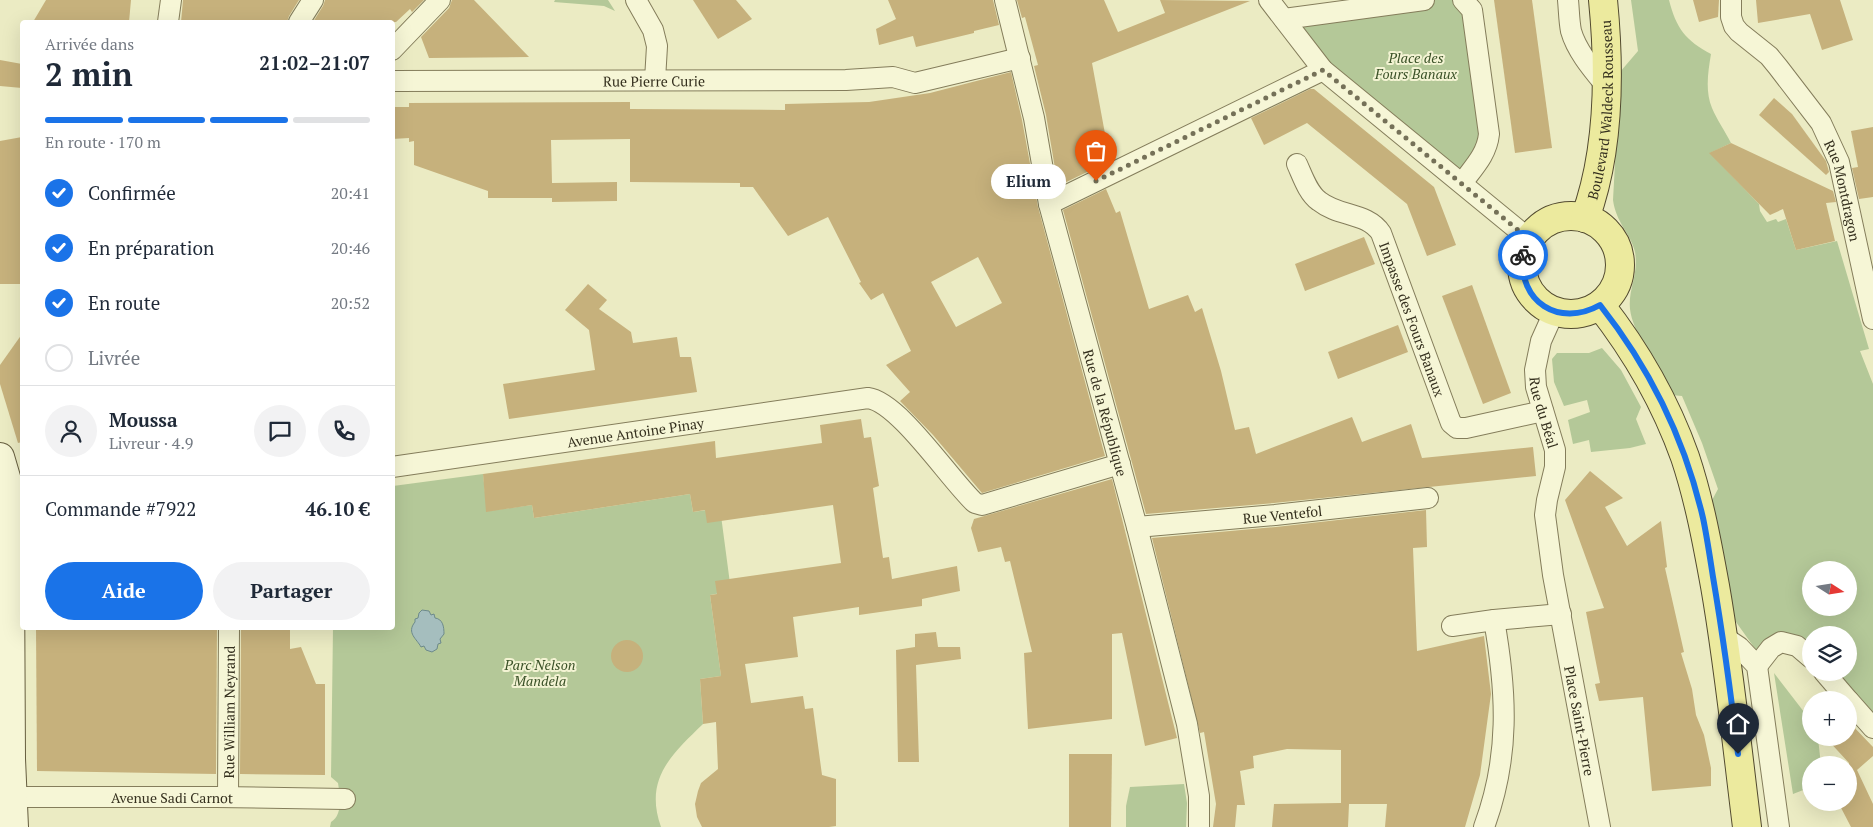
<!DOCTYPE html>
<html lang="fr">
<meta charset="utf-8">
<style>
:root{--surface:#fff;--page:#f2f2f3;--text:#1f2937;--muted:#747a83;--line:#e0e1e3;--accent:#1a73e8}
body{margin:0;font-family:"PT Serif",serif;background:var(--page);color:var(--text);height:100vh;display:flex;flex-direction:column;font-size:19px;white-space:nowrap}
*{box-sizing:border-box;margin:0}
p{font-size:16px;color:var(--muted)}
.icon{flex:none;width:28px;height:28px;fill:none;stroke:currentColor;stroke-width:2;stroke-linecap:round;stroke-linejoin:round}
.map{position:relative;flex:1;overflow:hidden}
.details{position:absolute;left:20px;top:20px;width:375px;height:610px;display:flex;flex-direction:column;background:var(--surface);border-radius:5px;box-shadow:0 5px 20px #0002}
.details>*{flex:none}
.needle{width:32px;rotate:102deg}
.fabs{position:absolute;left:1802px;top:561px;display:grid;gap:10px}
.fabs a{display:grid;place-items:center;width:55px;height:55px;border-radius:50%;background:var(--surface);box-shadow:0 5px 20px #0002;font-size:25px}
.pin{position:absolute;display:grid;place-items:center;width:42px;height:42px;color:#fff;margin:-51px -21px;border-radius:50% 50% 50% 0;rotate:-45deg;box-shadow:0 0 5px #0007}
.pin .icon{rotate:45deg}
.courier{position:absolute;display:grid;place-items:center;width:50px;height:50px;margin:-25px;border:4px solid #1a73e8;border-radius:50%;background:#fff;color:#222;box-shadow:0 1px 6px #0007}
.bubble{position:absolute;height:35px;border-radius:18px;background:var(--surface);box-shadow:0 5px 20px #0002;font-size:16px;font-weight:700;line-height:35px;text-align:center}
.overview em{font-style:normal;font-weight:700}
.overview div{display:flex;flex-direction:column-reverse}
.overview{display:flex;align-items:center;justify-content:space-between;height:85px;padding:0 25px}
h1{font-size:32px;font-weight:700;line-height:38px}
.bar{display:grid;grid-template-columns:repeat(4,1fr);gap:8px 5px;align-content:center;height:60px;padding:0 25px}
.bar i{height:6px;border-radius:4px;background:var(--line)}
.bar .current{background:var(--accent)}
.bar p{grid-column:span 4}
.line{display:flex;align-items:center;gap:12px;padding:0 25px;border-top:1px solid var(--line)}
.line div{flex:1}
.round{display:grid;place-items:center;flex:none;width:52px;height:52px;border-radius:26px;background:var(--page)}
ol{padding:0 25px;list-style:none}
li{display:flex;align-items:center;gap:15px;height:55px}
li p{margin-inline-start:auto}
li .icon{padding:5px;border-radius:50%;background:var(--accent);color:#fff;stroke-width:4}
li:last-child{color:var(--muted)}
li i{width:28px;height:28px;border:2px solid var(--line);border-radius:50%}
.cta{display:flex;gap:10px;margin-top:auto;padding:10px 25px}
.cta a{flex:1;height:58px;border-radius:30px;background:var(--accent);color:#fff;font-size:20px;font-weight:700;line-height:58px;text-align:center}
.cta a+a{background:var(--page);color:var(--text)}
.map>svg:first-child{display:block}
.green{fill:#b4c898;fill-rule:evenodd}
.water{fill:#a5bebe;stroke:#6d8a8b}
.building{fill:#c6b17c;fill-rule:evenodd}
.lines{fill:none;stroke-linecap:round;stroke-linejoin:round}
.street-casing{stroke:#847d5b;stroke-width:22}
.secondary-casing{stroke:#665e3f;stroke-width:30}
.primary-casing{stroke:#524a2f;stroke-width:30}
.street{stroke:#f6f6d6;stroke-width:20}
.secondary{stroke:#f6f6d6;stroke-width:28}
.primary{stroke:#ecea9e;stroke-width:28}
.done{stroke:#757158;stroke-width:5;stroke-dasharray:0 9}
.route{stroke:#1a73e8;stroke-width:6}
.labels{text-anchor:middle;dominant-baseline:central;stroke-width:4;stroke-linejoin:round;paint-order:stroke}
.park-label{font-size:14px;font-style:italic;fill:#395026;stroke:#f3f3d3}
.street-label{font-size:14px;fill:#35301e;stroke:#f3f3d3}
</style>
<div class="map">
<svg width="1873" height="827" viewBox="0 0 1873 827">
<rect width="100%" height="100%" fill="#ebebc3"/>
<g class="green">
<path d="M555 0H608L615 11 604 6 554 2Z"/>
<path d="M1424 0H1463L1489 134 1462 183 1323 70 1284 19Z"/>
<path d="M1631 0H1669C1676 28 1686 41 1711 54 1708 72 1705 91 1712 108 1717 120 1725 131 1731 143L1710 153 1759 204 1760 211 1767 222 1776 219 1778 222 1786 219 1796 250 1837 241 1869 349 1860 351 1873 384V714L1832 673 1849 672V635H1811V651H1758L1756 650 1736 622 1732 614 1711 502 1718 489 1702 443 1682 396 1671 395C1660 374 1632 331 1630 309 1628 289 1639 274 1635 252 1631 234 1616 223 1613 200L1620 72 1638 51ZM1811 570H1849V608H1811Z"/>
<path d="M1602 348 1621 370 1641 407 1636 419 1646 444 1630 448 1591 452 1589 440 1573 444 1568 420 1590 412 1587 400 1564 406 1554 382 1552 359 1557 353H1589Z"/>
<path d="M483 474 487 511 532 505 534 518 690 494 693 512 720 508 731 591 710 595 721 676 700 679 703 724C671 755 644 779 661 827H330L331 822C343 815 340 796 338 783L331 777 333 628H392L393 486Z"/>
<path d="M1774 673 1811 721V738H1818L1821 765H1811V787L1793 794Z"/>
<path d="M1184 784 1187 803 1186 827H1126V806L1130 787Z"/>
</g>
<path class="water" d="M422 610 429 611 431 615 434 614 435 618C443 619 444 627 444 634L440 639 441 643 438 644 437 649 432 652 426 650 424 646 421 647C417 639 406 633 415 622V619L418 618 419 613Z"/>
<g class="building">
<path d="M46 0H131L129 22H33Z"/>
<path d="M183 0H299L289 16 287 22H181Z"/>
<path d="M325 0H424L412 12 410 9 396 22H313L323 6Z"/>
<path d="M452 0H474L529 57 429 58 421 37 449 8Z"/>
<path d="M693 0H736L752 19 718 39Z"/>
<path d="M888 0H993L999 25 974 31V33L916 47 913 36 879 45 876 29 896 19Z"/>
<path d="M1017 0H1104L1118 32 1165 13 1160 0 1250 1 1092 63 1110 161 1058 186 1046 115 1034 66 1038 65 1025 17 1022 18Z"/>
<path d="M1494 0H1532L1552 148 1515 153Z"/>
<path d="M1693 0H1719L1718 17 1699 22Z"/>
<path d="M1756 0H1840L1853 40 1822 50 1810 14 1758 23Z"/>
<path d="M0 60 22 64V88L0 86Z"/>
<path d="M1011 72 1022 120 1038 207 1105 456 982 493 933 435 900 401 910 392 886 365 911 351 883 293 871 300 859 283 861 282 828 217 788 236 753 187H740V183L630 182V139L551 140 552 183 617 182V201L552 202V198H488V191L414 165V141L409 142V138L392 139V107H409V103L630 102V109L785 110V104L869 102 930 93ZM978 257 1002 303 956 327 931 282Z"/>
<path d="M1310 89H1314L1434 187 1456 245 1427 256 1407 204 1307 123 1264 145 1251 118Z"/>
<path d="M1774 98 1792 114 1826 161 1829 172 1826 175 1759 115Z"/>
<path d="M1873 127V197L1859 199 1852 168 1858 167 1851 131Z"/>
<path d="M22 137V284H0V141Z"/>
<path d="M1731 143 1833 191 1836 202 1826 203 1835 241 1796 250 1783 209 1770 215 1709 153Z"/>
<path d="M1106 189 1116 213 1120 211 1149 309 1188 295 1195 312 1202 308 1221 371 1235 430 1249 427 1256 454 1352 417 1362 442 1411 424 1422 458 1533 447 1536 476 1274 503 1146 514 1063 210Z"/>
<path d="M1364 237 1375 264 1305 291 1295 264Z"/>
<path d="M588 284 607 300 599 309 631 332 633 343 677 337 680 357H691L697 392 509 419 503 384 595 370 589 330 565 310Z"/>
<path d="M1472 285 1511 393 1483 404 1442 296Z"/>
<path d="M1398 325 1408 352 1338 379 1328 352Z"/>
<path d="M22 334V442L18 443 0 384V365Z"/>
<path d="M861 419 864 438 871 437 879 486 873 488 883 558 889 557 892 579 957 566 960 591 922 599V606L859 615V607L793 617 798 657 745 664 751 703 803 696 805 709 813 708 822 775 836 779V826L829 827H702L697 817 695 804 698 791 701 783 718 769 716 722 703 724 700 679 721 676 710 595 717 594 715 581 841 563 833 505 707 523 705 510 693 512 690 494 534 518 532 505 486 512 483 474 715 441 716 458 822 443 820 425Z"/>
<path d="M1590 471 1623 498 1605 507 1627 546 1661 521 1667 567 1665 568 1684 652 1681 653 1692 689 1696 715 1704 735 1711 768V786L1652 791 1643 697 1599 701 1595 684 1600 683 1586 612 1604 608 1565 500Z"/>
<path d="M1112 479 1177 738 1145 746 1122 633 1112 634V719L1028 729 1024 653 1032 652 1010 561 1005 562 1001 547 978 552 971 528 974 519Z"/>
<path d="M1426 510 1427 547 1413 548 1417 651 1484 636 1491 694 1480 775 1465 827H1385L1387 804H1349L1348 827H1272L1274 804 1341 803V750L1287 749 1253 756 1254 768 1240 771 1245 805H1237L1235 827H1213L1216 804 1204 732 1200 733 1152 538 1276 527Z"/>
<path d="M36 628H217L216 774 37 771Z"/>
<path d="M241 628H290V649L301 647 316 684H325V775L240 774Z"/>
<path d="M936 632 938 647H960L961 659 916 665 919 762H898L896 650 915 647V634Z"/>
<circle cx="627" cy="656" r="16"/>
<path d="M1849 722 1873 747V756L1857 770 1873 804V827H1851L1838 802H1849V763L1826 738H1849Z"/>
<path d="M1069 754H1112L1111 827H1069Z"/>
</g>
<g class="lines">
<defs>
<g id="street">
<path d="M636 0 653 30 657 46 655 80"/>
<path id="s1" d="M1005 0 1034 118 1049 204 1137 527 1187 724 1199 796V827"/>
<path d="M1269 0 1323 70 1529 239"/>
<path d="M1568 0C1569 10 1569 21 1571 31 1577 52 1594 71 1607 87"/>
<path id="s2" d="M1731 0V17L1734 26 1739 32 1769 56 1778 67 1821 123 1839 162 1873 319"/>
<path d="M1284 19 1424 0"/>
<path d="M168 22 171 0"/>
<path d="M299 22 313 0"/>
<path d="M392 50 440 0"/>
<path id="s3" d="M392 81 846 80 893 77 915 83 1020 58"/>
<path id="s4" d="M1297 164C1303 177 1308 193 1319 201 1339 217 1367 212 1381 233L1451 423 1457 428H1466L1543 411"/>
<path d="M1462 183C1474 167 1487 154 1489 134L1472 10 1463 0"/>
<path d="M1049 204 1323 70"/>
<path id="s5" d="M1554 312 1541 341 1535 370 1536 387 1555 450V467L1547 500 1545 515 1553 575 1600 827"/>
<path id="s6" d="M392 467 868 398C899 402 950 480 975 503L982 505 1120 464"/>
<path id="s7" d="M1137 527 1275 515 1428 498"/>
<path d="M1452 626 1494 620 1561 614"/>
<path d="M1724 637 1739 647 1757 666 1779 827"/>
<path d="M1757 666 1771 648 1781 642 1797 646 1811 658"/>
<path d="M1824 672 1848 700"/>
<path d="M1849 701 1873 728"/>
<path id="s8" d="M0 797H216L345 799"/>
<path id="s9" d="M228 797 229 628"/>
<path d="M1484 827C1510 757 1507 693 1494 620"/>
</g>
<path id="secondary" d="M0 457 12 498 10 572 11 759 14 827"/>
<g id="primary">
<circle cx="1571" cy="265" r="49"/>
<path id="s10" d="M1585 218C1610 150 1610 71 1603 0"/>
<path d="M1600 305C1636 351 1665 401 1685 457 1699 499 1707 542 1715 586 1729 666 1737 747 1747 827"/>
</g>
</defs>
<use href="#street" class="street-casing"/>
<use href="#secondary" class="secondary-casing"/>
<use href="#primary" class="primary-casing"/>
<use href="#street" class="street"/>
<use href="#secondary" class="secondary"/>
<use href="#primary" class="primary"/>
</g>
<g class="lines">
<path class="done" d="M1096 181 1323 70 1529 239 1523 255"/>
<path class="route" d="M1523 255C1518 302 1559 328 1600 305 1649 367 1685 440 1703 518 1707 537 1710 558 1713 577 1723 636 1731 695 1738 754"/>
</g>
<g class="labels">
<g class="park-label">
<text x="1416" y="57">Place des<tspan x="1416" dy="16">Fours Banaux</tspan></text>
<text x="540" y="664">Parc Nelson<tspan x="540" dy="16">Mandela</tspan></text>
</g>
<g class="street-label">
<text stroke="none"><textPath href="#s3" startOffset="262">Rue Pierre Curie</textPath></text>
<text stroke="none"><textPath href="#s10" startOffset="110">Boulevard Waldeck Rousseau</textPath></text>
<text stroke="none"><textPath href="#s2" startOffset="229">Rue Montdragon</textPath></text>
<text stroke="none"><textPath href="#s4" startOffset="206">Impasse des Fours Banaux</textPath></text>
<text stroke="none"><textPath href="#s5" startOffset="105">Rue du Béal</textPath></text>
<text stroke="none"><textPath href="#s1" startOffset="425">Rue de la République</textPath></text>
<text stroke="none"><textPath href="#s6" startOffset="246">Avenue Antoine Pinay</textPath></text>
<text stroke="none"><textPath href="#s7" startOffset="146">Rue Ventefol</textPath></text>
<text stroke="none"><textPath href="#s9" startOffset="85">Rue William Neyrand</textPath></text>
<text stroke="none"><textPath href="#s5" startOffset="419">Place Saint-Pierre</textPath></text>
<text stroke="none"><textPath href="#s8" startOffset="172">Avenue Sadi Carnot</textPath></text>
</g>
</g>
</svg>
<div class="fabs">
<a><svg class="needle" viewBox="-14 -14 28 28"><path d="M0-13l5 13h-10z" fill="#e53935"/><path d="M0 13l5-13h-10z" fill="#747a83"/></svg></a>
<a><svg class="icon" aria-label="layers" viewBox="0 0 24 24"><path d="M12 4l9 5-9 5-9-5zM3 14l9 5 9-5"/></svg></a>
<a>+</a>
<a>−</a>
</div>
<div class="pin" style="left:1096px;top:181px;background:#ea580c"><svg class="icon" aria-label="bag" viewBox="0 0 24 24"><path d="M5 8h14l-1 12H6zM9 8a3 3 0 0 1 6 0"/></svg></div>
<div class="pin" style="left:1738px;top:754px;background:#1f2937"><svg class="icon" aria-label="home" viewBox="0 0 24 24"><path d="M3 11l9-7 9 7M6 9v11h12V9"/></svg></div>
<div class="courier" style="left:1523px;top:255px"><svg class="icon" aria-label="bike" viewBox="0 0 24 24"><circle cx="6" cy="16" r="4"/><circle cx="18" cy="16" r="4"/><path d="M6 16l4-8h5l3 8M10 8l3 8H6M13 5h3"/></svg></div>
<div class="bubble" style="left:991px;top:164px;width:75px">Elium</div>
<section class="details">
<div class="overview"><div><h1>2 min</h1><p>Arrivée dans</p></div><em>21:02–21:07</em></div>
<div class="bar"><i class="current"></i><i class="current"></i><i class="current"></i><i></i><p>En route · 170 m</p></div>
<ol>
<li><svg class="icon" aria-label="check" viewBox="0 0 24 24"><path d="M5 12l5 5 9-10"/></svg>Confirmée<p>20:41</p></li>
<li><svg class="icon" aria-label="check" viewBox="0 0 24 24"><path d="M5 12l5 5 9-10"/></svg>En préparation<p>20:46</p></li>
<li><svg class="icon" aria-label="check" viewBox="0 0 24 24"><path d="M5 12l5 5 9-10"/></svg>En route<p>20:52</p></li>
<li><i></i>Livrée</li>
</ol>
<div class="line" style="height:90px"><a class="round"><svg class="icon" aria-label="person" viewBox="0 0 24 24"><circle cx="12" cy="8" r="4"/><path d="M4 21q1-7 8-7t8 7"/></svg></a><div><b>Moussa</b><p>Livreur · 4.9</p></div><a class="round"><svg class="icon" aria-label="chat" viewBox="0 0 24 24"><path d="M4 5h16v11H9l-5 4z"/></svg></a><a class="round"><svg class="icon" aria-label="phone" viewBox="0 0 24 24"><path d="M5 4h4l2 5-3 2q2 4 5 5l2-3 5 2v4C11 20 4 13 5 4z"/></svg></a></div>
<div class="line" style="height:65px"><div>Commande #7922</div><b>46.10 €</b></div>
<div class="cta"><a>Aide</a><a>Partager</a></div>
</section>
</div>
